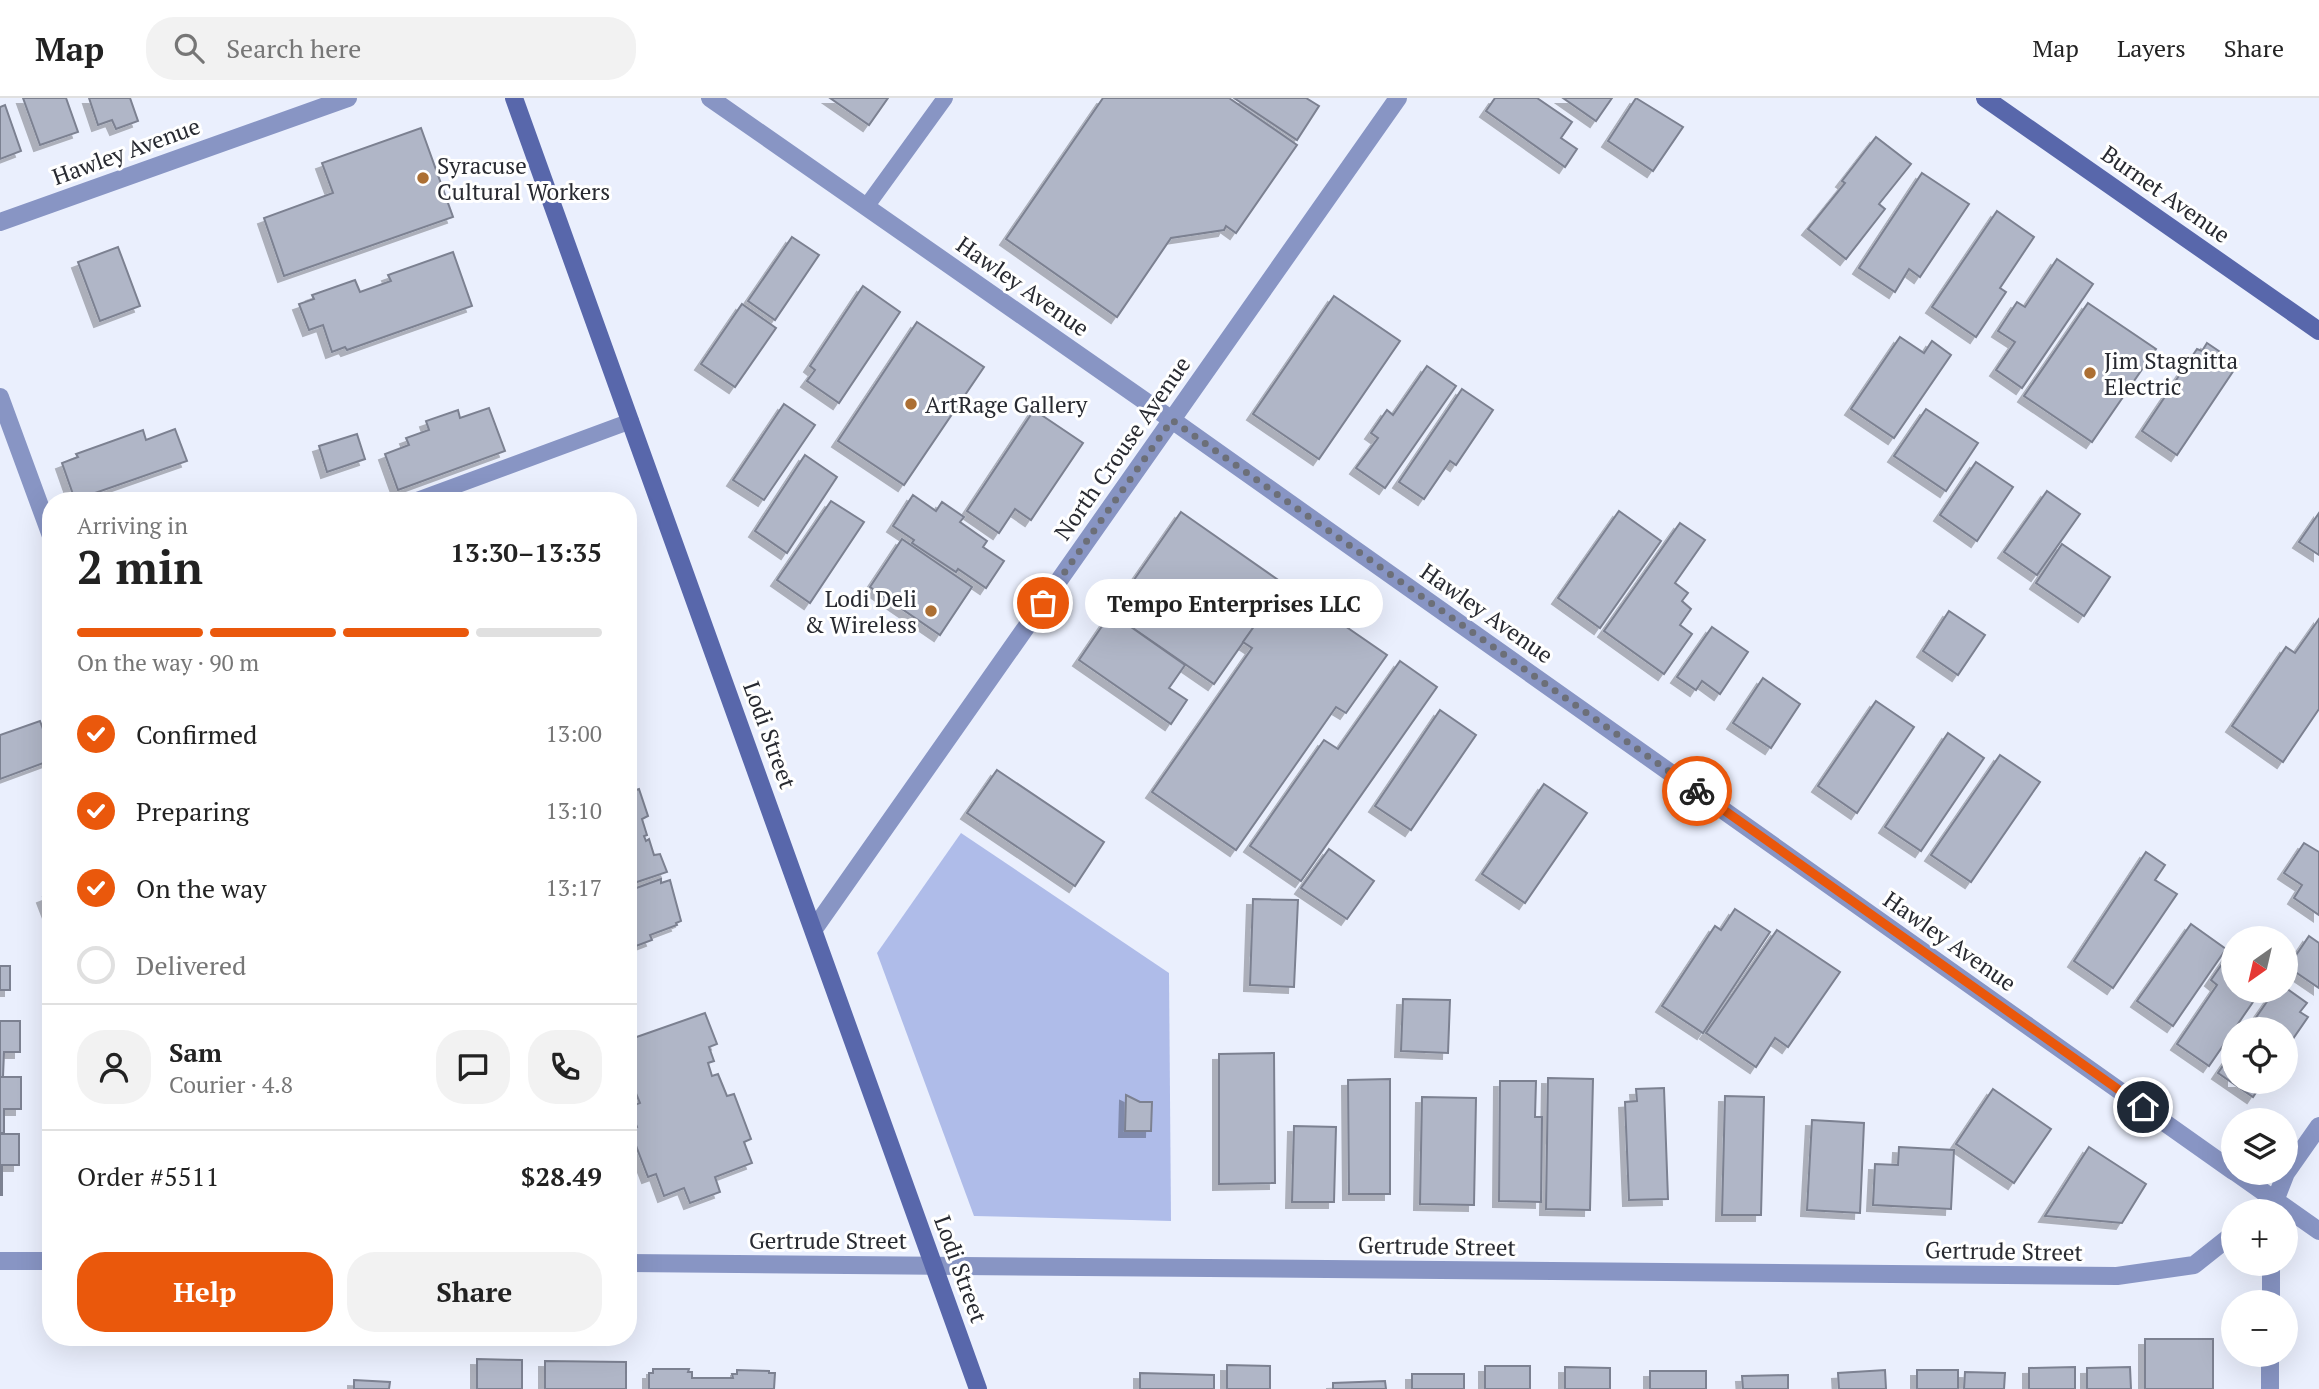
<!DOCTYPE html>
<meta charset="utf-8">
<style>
:root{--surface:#fff;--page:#f2f2f2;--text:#222;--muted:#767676;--line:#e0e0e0;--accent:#ea580c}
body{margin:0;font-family:"PT Serif",serif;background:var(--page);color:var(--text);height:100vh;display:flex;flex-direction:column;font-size:26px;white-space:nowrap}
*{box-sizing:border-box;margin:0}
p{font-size:23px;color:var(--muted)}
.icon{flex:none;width:38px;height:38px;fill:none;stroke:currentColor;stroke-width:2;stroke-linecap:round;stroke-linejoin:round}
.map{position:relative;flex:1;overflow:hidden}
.details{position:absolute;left:42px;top:394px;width:595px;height:854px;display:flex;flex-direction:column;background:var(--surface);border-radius:28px;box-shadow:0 7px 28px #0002}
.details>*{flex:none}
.needle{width:46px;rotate:214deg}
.buttons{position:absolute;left:2221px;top:828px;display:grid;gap:14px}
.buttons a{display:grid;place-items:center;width:77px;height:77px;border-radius:50%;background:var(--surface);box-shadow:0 7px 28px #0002;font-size:35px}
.pin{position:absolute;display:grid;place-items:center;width:60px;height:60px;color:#fff;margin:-30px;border:4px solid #fff;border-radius:50%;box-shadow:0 2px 7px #0007}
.courier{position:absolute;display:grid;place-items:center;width:70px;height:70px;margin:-35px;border:5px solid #ea580c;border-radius:50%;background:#fff;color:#222;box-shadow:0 2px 9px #0007}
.bubble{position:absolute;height:49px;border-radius:24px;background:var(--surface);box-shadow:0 7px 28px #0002;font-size:23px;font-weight:800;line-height:49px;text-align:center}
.summary em{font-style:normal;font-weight:800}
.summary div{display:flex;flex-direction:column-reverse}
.summary{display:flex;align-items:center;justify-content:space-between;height:119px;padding:0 35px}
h1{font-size:46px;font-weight:800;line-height:52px}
.bar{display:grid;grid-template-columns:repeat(4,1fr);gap:10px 7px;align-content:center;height:84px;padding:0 35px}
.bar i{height:9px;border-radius:5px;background:var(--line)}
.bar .current{background:var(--accent)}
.bar p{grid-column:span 4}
.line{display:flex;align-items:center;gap:18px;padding:0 35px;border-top:2px solid var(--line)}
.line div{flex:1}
.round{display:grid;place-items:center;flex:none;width:74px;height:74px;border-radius:28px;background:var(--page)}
ol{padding:0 35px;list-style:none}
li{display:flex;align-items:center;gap:21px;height:77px}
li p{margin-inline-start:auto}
li .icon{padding:7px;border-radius:50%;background:var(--accent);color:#fff;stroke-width:4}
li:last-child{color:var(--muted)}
li i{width:38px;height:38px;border:4px solid var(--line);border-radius:50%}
.cta{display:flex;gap:14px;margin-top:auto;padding:14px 35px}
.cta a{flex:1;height:80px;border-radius:28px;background:var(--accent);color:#fff;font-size:28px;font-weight:800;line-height:80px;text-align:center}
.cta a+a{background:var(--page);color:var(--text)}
header{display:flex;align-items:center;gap:42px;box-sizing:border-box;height:98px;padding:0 35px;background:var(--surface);border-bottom:2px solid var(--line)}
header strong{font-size:33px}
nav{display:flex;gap:38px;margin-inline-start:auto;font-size:24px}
.search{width:490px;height:63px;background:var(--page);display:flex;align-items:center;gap:18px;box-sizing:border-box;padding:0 24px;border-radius:28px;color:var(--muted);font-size:26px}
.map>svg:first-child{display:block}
.green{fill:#afbce9}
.building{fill:#b0b6c7;stroke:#7c8191;stroke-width:2;filter:url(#shadow)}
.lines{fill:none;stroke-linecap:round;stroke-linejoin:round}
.lane{stroke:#8895c4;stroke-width:16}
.street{stroke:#8895c4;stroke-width:18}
.secondary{stroke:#5867ab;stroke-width:18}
.done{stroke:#6c6f78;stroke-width:7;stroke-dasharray:0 12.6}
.route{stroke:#ea580c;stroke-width:9}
.poi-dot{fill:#ac6f33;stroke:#fff;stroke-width:2.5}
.labels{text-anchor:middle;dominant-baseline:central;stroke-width:6;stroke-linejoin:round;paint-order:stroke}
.street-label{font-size:23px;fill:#282a31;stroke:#fff}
.poi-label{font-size:23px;fill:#282a31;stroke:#fff;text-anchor:start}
</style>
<header>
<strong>Map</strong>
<div class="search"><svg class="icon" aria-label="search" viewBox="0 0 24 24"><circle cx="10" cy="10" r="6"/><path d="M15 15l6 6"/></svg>Search here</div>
<nav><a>Map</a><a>Layers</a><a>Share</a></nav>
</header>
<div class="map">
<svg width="2319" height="1291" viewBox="0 0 2319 1291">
<defs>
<filter id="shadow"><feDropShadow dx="-6" dy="6" stdDeviation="0" flood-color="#0004"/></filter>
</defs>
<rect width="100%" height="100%" fill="#eaeffd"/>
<path class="green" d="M961 735 1169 875 1171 1123 974 1118 877 855Z"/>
<g class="building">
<path d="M23 0H66L78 34 40 47Z"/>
<path d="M89 0H130L138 23 116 31 112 22 98 27Z"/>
<path d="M830 0H888L869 27Z"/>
<path d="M1103 0H1229L1297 47 1236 135 1226 128 1224 132 1171 140 1117 219 1006 141Z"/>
<path d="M1234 0H1306L1319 8 1297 42Z"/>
<path d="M1495 0H1537L1572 24 1561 40 1577 51 1565 69 1486 13Z"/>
<path d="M1563 0H1612L1596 23Z"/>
<path d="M1636 0 1683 29 1653 73 1608 43Z"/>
<path d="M5 7 21 53 0 61V9Z"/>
<path d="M421 30 453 119 284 178 264 120 333 95 322 65Z"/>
<path d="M1876 39 1911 66 1879 106 1885 111 1846 161 1808 131 1845 85 1842 83Z"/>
<path d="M1922 75 1969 106 1920 179 1909 171 1895 194 1859 170Z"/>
<path d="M1997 113 2034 139 2000 190 2006 194 1976 239 1932 209Z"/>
<path d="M792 139 819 157 775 222 748 203Z"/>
<path d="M118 149 140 208 100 223 78 164Z"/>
<path d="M453 154 472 208 347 252 345 249 332 254 323 227 309 232 299 206 314 201 312 197 355 182 360 194 391 183 388 177Z"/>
<path d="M2057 161 2093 186 2022 290 1996 272 2015 244 1998 233 2017 204 2025 209Z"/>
<path d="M863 188 900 214 839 305 807 283 815 272 810 268Z"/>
<path d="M1334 198 1400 243 1319 361 1253 316Z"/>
<path d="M2088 205 2156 251 2092 344 2024 298Z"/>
<path d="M742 206 776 230 735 289 701 266Z"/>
<path d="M917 224 984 269 904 387 838 343Z"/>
<path d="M1900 239 1924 255 1932 243 1951 257 1894 340 1851 311Z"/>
<path d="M2207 245 2238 266 2177 357 2142 333 2197 251 2202 253Z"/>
<path d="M1427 268 1456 288 1385 390 1356 370 1378 340 1371 335 1387 312 1393 317Z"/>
<path d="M1462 291 1493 312 1456 367 1450 363 1424 401 1399 384Z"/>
<path d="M784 306 815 327 764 402 733 382Z"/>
<path d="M489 310 505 353 398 392 385 356 409 347 406 340 429 332 426 323 458 312 460 320Z"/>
<path d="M1926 311 1978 345 1946 393 1894 358Z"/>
<path d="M1034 312 1083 345 1031 422 1015 411 999 435 967 413Z"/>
<path d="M175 331 187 363 75 402 62 365 78 359 76 356 143 332 146 342Z"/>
<path d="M357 336 365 361 327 374 319 348Z"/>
<path d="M805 357 837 379 787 455 755 433Z"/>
<path d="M1976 364 2013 389 1977 443 1940 417Z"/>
<path d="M2047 393 2080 416 2037 477 2004 454Z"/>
<path d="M913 397 936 413 942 404 964 419 960 424 987 443 983 449 1004 463 986 490 958 471 956 474 912 445 914 442 893 428Z"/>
<path d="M831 403 864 424 810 505 777 482Z"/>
<path d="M1619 413 1661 443 1600 530 1558 500Z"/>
<path d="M1181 414 1284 486 1214 586 1111 515Z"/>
<path d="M2319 415V457L2299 444Z"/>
<path d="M1680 425 1705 442 1675 485 1688 495 1682 503 1691 511 1680 527 1692 536 1664 576 1604 533Z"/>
<path d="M902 441 972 489 940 537 870 489Z"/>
<path d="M2062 446 2110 479 2084 518 2036 485Z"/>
<path d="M1284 486 1387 557 1346 615 1336 609 1236 752 1152 694 1252 550 1243 544Z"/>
<path d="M1949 513 1985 537 1958 577 1923 553Z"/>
<path d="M1111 515 1185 567 1169 590 1187 602 1171 626 1079 562Z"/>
<path d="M2319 521V611L2283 664 2232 628 2286 549 2295 555Z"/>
<path d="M1712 529 1748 554 1720 596 1702 583 1696 592 1677 579Z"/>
<path d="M1400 563 1437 589 1301 783 1250 748 1324 642 1338 651Z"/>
<path d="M1763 580 1800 606 1771 650 1733 625Z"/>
<path d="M1876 603 1914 629 1857 715 1818 688Z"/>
<path d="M1440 612 1476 637 1411 732 1375 708Z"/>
<path d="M40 623 50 650 45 652 49 663 0 681V637Z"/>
<path d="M1948 635 1984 660 1921 753 1885 729Z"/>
<path d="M2000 657 2040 684 1971 784 1931 757Z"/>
<path d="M997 672 1104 744 1075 788 967 715Z"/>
<path d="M1544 686 1587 715 1525 805 1482 776Z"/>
<path d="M628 689 630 694 639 691 648 718 642 721 647 737 644 738 646 743 649 741 654 757 660 756 667 774 628 787Z"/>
<path d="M2304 745 2319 754V817L2294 800 2302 787 2284 775Z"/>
<path d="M1329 751 1374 783 1347 821 1301 790Z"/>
<path d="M2146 754 2165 767 2155 782 2177 796 2113 890 2074 863Z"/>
<path d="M661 781V785L670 782 681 823 676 825 677 827 650 837 652 842 628 851V793Z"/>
<path d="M51 796V820L43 799Z"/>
<path d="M1253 801 1298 802 1294 889 1250 887Z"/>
<path d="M1735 811 1770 834 1703 935 1662 908 1715 828 1721 832Z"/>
<path d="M2191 826 2226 851 2173 928 2137 903Z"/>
<path d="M1777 832 1840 874 1788 949 1775 940 1756 969 1706 935Z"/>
<path d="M2309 838 2319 845V890L2288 869Z"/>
<path d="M2233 850V892H2253L2247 900 2253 904 2209 968 2177 946 2217 887 2211 882Z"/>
<rect x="0" y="868" width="10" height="24"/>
<path d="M2286 890 2307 905 2300 914 2308 919 2286 951V931H2248L2275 892H2286Z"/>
<path d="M1403 901 1450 902 1448 955 1401 953Z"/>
<path d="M705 915 717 946 709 949 714 963 708 965 712 978 718 976 727 998 734 996 751 1041 744 1044 752 1065 715 1079 720 1094 690 1105 684 1090 664 1098 656 1076 648 1079 630 1032 637 1029 629 1009 640 1005 635 993 628 996V942Z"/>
<path d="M0 923H20V954H4L3 979H0Z"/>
<path d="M2233 953V984H2263L2253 999 2218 975Z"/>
<path d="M1274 955 1275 1085 1219 1086V956Z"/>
<path d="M0 979H21V1011H4V1035H0Z"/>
<path d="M1548 980 1593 981 1590 1112 1546 1111Z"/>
<path d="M1390 981V1096H1349L1348 982Z"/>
<path d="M1500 983H1536L1535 1019H1542L1541 1104 1499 1103Z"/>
<path d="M1664 990 1668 1101 1629 1102 1625 1004 1637 1003 1636 991Z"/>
<path d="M1993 991 2051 1031 2014 1085 1956 1046Z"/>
<path d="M1126 997 1140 1004H1152L1151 1033H1125Z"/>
<path d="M1725 998 1764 999 1761 1117H1722Z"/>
<path d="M1422 999 1476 1000 1474 1107 1420 1106Z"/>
<path d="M1812 1022 1864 1025 1860 1115 1807 1112Z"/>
<path d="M1294 1028 1336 1029 1334 1104H1292Z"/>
<path d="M0 1036H19V1067H2V1097H0Z"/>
<path d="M1899 1049 1954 1052 1951 1111 1873 1107 1875 1066 1898 1067Z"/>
<path d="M2089 1049 2146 1086 2122 1125 2045 1118Z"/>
<rect x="2145" y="1241" width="68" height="50"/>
<path d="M477 1261 522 1262V1291H477Z"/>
<path d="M545 1263 626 1264V1291H545Z"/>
<path d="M1227 1267 1270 1268V1291H1227Z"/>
<rect x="1485" y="1268" width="45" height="23"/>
<path d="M1565 1269 1610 1270V1291H1565Z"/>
<path d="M2075 1269V1291H2029V1270Z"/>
<path d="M2130 1269 2131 1291H2087V1270Z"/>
<path d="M653 1271H689L688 1274H692V1280H733L732 1276H737V1272L769 1273V1275H775L774 1291H649V1275H653Z"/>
<path d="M1885 1272 1886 1291H1839L1838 1275Z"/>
<rect x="1917" y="1272" width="41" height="19"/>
<rect x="1650" y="1273" width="56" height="18"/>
<path d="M1965 1274 2005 1275 2004 1291H1964Z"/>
<path d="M1140 1275 1214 1277V1291H1140Z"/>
<rect x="1412" y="1276" width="52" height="15"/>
<path d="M1788 1277V1291H1743L1742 1278Z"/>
<path d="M354 1282 390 1284 389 1291H354Z"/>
<path d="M1385 1283 1386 1291H1333V1285Z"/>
</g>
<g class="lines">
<g class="lane">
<path d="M866 109 945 0"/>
<path d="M417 402 631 323"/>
</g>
<g class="street">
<path d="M710 0 1172 322 2233 1073"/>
<path d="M0 124 348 0"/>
<path d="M0 299 51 438"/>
<path d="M814 831 1398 0"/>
<path d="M2235 1074 2319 1133"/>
<path d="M2271 1113 2286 1075 2319 1028"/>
<path d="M0 1163H51"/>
<path d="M628 1165 2117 1178 2194 1167 2233 1136"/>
<path d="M2271 1204V1166"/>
<path d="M2270 1291V1256"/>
</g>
<g class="secondary">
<path d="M514 0 978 1291"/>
<path d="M1985 0 2319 233"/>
</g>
</g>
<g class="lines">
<path class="done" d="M1043 505 1172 322 1697 693"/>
<path class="route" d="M1697 693 2143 1009"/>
</g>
<g class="poi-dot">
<circle cx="423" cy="80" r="7"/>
<circle cx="2090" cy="275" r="7"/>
<circle cx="911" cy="306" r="7"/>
<circle cx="931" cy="513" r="7"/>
</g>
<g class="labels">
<g class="street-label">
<text transform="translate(126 53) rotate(-20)">Hawley Avenue</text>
<text transform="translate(2166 96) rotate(35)">Burnet Avenue</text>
<text transform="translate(1023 188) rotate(35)">Hawley Avenue</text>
<text transform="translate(1122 350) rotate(-55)">North Crouse Avenue</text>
<text transform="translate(1487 515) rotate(35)">Hawley Avenue</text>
<text transform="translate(770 637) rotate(70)">Lodi Street</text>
<text transform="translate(1950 843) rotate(35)">Hawley Avenue</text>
<text x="828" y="1142">Gertrude Street</text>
<text transform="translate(1437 1148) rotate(1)">Gertrude Street</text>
<text transform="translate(2004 1153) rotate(1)">Gertrude Street</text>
<text transform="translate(961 1171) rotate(70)">Lodi Street</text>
</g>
<g class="poi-label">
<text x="437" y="67">Syracuse<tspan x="437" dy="26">Cultural Workers</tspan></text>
<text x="2104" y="262">Jim Stagnitta<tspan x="2104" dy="26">Electric</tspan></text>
<text x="925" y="306">ArtRage Gallery</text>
<text x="917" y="500" text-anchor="end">Lodi Deli<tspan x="917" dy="26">&amp; Wireless</tspan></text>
</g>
</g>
</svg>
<div class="buttons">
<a><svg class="needle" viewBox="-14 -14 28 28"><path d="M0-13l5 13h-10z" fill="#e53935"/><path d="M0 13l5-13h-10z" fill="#767676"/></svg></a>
<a><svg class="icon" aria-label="locate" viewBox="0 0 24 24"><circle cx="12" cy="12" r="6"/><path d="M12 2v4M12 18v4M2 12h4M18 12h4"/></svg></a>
<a><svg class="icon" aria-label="layers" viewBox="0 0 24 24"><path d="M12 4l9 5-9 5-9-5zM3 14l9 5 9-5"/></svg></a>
<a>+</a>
<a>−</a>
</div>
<div class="pin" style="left:1043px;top:505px;background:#ea580c"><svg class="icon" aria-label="bag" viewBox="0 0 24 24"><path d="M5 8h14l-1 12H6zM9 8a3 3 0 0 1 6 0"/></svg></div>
<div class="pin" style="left:2143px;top:1009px;background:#1f2937"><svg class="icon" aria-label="home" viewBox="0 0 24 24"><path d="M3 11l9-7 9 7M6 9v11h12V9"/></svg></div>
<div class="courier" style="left:1697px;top:693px"><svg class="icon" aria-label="bike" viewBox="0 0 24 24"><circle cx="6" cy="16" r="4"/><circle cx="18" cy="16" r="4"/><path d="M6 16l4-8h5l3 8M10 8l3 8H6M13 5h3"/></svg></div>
<div class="bubble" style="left:1085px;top:481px;width:298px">Tempo Enterprises LLC</div>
<section class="details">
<div class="summary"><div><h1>2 min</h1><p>Arriving in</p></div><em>13:30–13:35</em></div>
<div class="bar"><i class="current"></i><i class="current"></i><i class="current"></i><i></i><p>On the way · 90 m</p></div>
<ol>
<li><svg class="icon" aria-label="check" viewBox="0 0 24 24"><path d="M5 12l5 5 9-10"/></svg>Confirmed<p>13:00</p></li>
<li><svg class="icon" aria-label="check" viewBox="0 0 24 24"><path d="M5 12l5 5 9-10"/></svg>Preparing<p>13:10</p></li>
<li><svg class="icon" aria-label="check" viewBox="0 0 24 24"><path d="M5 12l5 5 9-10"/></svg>On the way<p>13:17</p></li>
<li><i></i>Delivered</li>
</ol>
<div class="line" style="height:126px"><a class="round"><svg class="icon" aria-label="person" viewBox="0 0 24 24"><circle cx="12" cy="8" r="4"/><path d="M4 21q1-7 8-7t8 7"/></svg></a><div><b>Sam</b><p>Courier · 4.8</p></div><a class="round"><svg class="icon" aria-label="chat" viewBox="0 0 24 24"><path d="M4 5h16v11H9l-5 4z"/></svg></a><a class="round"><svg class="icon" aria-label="phone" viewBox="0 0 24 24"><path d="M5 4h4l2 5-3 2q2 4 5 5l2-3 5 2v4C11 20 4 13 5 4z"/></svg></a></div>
<div class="line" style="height:91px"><div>Order #5511</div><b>$28.49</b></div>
<div class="cta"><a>Help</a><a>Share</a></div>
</section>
</div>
